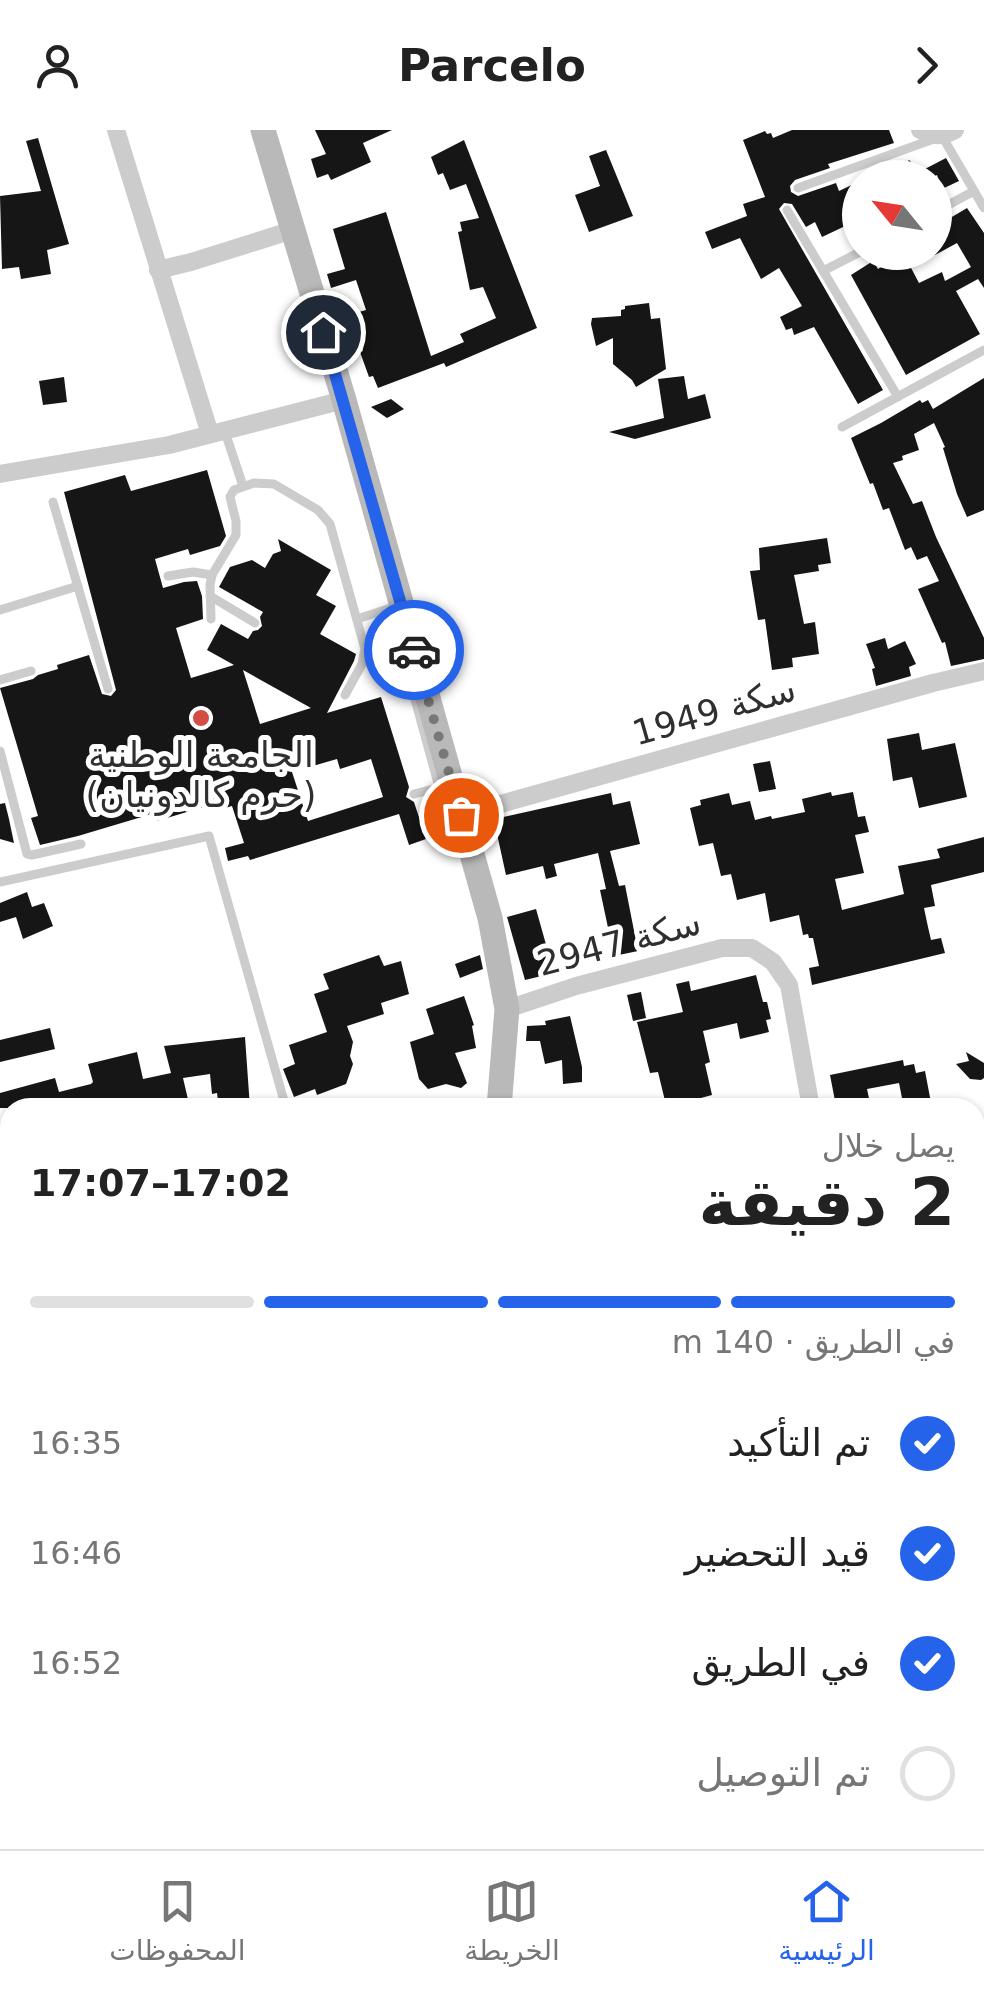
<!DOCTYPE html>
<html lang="ar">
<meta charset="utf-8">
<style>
:root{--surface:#fff;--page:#f2f2f2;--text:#222;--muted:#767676;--line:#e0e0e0;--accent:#2563eb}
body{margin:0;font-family:"DejaVu Sans","Noto Sans Arabic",sans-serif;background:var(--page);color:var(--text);direction:rtl;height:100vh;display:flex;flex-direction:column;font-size:38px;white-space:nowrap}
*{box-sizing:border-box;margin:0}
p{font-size:32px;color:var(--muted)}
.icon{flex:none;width:55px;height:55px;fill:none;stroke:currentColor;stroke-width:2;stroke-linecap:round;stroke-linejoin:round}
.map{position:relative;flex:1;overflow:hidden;direction:ltr}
.drawer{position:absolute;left:0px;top:968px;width:985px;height:752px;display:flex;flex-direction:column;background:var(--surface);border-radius:30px 30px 0 0;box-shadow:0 2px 8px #0004;direction:rtl}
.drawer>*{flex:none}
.needle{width:65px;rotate:300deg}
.fabs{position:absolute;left:842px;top:30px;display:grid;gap:20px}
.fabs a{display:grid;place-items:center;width:110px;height:110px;border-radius:50%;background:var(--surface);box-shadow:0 2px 8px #0004;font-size:50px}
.pin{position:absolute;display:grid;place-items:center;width:85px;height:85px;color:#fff;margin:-42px;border:5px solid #fff;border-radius:50%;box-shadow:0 2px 10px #0007}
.courier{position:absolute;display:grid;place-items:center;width:100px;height:100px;margin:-50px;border:8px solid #2563eb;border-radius:50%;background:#fff;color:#222;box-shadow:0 2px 12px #0007}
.head em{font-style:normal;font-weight:700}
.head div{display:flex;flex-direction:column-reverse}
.head{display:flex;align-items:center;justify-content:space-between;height:170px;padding:0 30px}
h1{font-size:65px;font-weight:700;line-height:75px}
.bar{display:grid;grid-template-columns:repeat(4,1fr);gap:15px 10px;align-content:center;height:120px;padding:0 30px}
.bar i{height:12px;border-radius:8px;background:var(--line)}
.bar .current{background:var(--accent)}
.bar p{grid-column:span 4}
ol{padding:0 30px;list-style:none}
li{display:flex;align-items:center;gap:30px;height:110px}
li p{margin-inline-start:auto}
li .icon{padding:10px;border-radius:50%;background:var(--accent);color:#fff;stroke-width:4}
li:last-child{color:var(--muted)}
li i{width:55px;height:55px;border:5px solid var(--line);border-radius:50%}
header{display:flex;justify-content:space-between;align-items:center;height:130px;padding:0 30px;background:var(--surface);font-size:45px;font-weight:700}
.tabs{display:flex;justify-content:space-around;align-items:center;height:140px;border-top:2px solid var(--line);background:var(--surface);font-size:28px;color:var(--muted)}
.tabs a{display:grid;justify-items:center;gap:5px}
.tabs .current{color:var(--accent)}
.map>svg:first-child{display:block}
.building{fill:#161616;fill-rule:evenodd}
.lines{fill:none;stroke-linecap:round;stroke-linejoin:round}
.lane{stroke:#ccc;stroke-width:9}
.street{stroke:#ccc;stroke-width:18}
.secondary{stroke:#b9b9b9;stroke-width:25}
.done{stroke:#787878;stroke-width:10;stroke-dasharray:0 18}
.route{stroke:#2563eb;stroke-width:12}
.poi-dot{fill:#d34d44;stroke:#fff;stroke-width:4}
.labels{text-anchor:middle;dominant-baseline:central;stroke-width:10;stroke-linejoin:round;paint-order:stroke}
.street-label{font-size:35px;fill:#2f2f2f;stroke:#fff}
.poi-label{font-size:35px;fill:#2f2f2f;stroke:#fff}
</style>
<header><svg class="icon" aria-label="forward" viewBox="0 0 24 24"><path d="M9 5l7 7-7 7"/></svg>Parcelo<svg class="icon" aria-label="person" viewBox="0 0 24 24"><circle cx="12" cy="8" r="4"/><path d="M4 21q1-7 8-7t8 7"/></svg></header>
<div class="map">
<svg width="984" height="1719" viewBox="0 0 984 1719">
<rect width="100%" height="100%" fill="#fff"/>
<g class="building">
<path d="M315 0H392L363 13 371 32 331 50 328 44 317 48 311 29 326 24Z"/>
<path d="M792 0H889L894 13 828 34 830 38 795 50 790 56 791 62 798 66 836 53 839 61 860 51V89L822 107 815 92 806 97 792 74 784 73 779 79 883 260 858 274 814 197 794 205 792 198 786 200 780 187 802 176 779 138 761 149 740 108 712 119 705 102 747 86 743 74 765 67 743 10 765 1 767 4 771 3 773 8Z"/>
<path d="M38 8 69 114 47 120 51 144 21 149 19 137 2 139 0 66 41 61 26 11Z"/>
<path d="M464 10 537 198 446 237 444 233 378 258 373 246 369 247 360 222 363 221 352 184 366 180 356 150 331 158 327 144 345 139 333 99 386 82 431 226 464 212 460 204 496 188 483 157 470 160 458 102 462 101 460 92 479 88 466 54 450 60 443 43 438 45 431 27Z"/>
<path d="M606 20 633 86 589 102 575 65 600 56 589 26Z"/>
<path d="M946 28 959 51 942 59 937 45 931 48H860L899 30 902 37 909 30 921 41Z"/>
<path d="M967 78 984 103V158L978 149 956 161 980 204 906 245 851 145 873 131 878 139 889 132 892 140 909 134 919 153 942 142 945 151 971 137 957 113 935 125V97Z"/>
<path d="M649 173 651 189 660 188 666 239 636 257 632 250 613 234V208L596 216 591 194 592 188 621 186V180L625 179V176Z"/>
<path d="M684 246 688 269 705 264 711 288 635 309 609 302 664 288 658 249Z"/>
<path d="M64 247 67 272 43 275 39 251Z"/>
<path d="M984 248V380L967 387 957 364 943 318 945 317 934 293 914 304 919 320 902 326 903 330 893 333 913 374 922 371 936 407 984 508V529L951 536 945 512 942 513 918 459 939 451 927 426 917 430 911 417 905 420 889 378 883 380 873 353 870 354 851 308 881 293 920 270 922 273 928 270 933 279Z"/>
<path d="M391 269 404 279 387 288 371 277Z"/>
<path d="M207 340 226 406 220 416 190 425 188 419 155 429 163 458 184 452 197 451 202 466 203 489 176 498 191 548 234 535 207 520 221 494 248 509 253 501 258 500 262 496 260 487 263 482 219 457 230 437 252 430 265 438 273 424 281 421 278 409 331 440 316 465 336 476 320 504 356 524 354 531 327 583 381 567 409 657 406 667 414 672 426 709 409 715 399 684 250 730 248 726 228 731 225 718 244 713 232 676 215 681 210 675 157 691 155 683 78 706 40 715 31 688 38 686 0 558 33 549 38 545 58 539 57 535 89 525 102 564 111 566 116 560 64 362 125 345 131 361ZM243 540 311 578 260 594ZM337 629 340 639 371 629 383 667 308 691 292 642Z"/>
<path d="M827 408 831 433 818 435 819 441 794 445 804 494 815 492 819 524 792 528 793 537 772 540 765 489 758 490 750 441 760 440 759 418Z"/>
<path d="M885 508 888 519 905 511 916 534 909 537 911 546 876 556 872 539 875 538 866 514Z"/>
<path d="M919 603 922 620 955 613 967 667 919 678 912 647 893 651 887 609Z"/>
<path d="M770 631 776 659 759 662 753 634Z"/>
<path d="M831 662 832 666 853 662 858 687 865 686 869 702 855 705 864 743 835 749 842 780 904 764 898 736 940 728 937 719 984 707V742L931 755 935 776 924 778 928 797 931 810 941 808 945 823 812 855 809 838 819 836 813 808H809L808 804 803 805 799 785 770 792 765 763 737 770 731 744 721 746 713 713 699 716 690 678 701 675 700 670 729 663 732 675 750 671 755 690 771 686 772 689 805 682 802 669Z"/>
<path d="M611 663 613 675 630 671 640 714 610 721 619 756 625 755 638 821 614 826 600 760 606 759 598 723 554 734 557 746 546 749 543 736 506 745 497 704 491 706 486 691Z"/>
<path d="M5 673 9 689 14 713 0 709V674Z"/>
<path d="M27 762 32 777 44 773 53 796 23 809 16 787 0 792V773Z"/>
<path d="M536 779 554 843 525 850 507 787Z"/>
<path d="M379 825 384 836 401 831 409 864 381 873 384 884 347 896 353 912 350 926 353 934 346 954 317 965 315 959 294 967 283 939 295 934 289 915 327 902 314 864 329 859 323 844Z"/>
<path d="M480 825 483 839 460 848 455 834Z"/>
<path d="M756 845 763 872H767L771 889 766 890 769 902 740 909 737 893 703 901 710 932 705 934 712 965 701 968 704 978H685L684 972 666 975 658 942 650 943 637 892 683 882 676 854 689 851 691 861Z"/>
<path d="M641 862 646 888 633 891 627 865Z"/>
<path d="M464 866 474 895 472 896 476 918 455 923 467 953 461 958 446 954 428 959 419 949 410 912 434 904 426 879Z"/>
<path d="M570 886 582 937V952L563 954 562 930 545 934 540 911H526L527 896 546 895 545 891Z"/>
<path d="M50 898 55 919 0 932V910Z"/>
<path d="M245 907 250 978H219L217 963 212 964 210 944 183 948 190 978H0V963L55 948 59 962 91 954 93 952 88 934 137 922 143 949 171 943 164 916Z"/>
<path d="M966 922 984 933V948L981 950 970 949 956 934 969 931Z"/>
<path d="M903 930 904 936 914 934 916 943 925 941 932 978H904L899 953 867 959 871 978H856V972L836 976 830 945Z"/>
</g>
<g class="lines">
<g class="lane">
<path d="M798 58 942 6 984 78"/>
<path d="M787 80 898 267"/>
<path d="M935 82 974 61"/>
<path d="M823 141 860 122"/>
<path d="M842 297 984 220"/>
<path d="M225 302 243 356"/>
<path d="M53 372 108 559"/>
<path d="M168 446 193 442 212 445"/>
<path d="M210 466 255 493"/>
<path d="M0 480 78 456"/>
<path d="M211 489 210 455 212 445 236 405V391L230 367 234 360 254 353 274 354 318 380 330 394 365 519 362 534 345 565"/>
<path d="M357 489 397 476"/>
<path d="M401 518 439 657"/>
<path d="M0 550 31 541"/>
<path d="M0 621 27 724 32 725 81 714"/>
<path d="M414 664 441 657"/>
<path d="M0 752 209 706 286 978"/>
<path d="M0 1254 10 1252"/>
<path d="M467 1710 469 1719"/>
<path d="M521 1710 523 1719"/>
</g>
<g class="street">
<path d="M116 0 210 304"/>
<path d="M920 0C934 7 942 7 955 0"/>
<path d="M158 140 191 132 293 100"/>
<path d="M0 344 169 315 344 270"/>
<path d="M461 685 933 553 984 541"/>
<path d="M507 879 576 856 722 818H752L773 832 789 855 811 978"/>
<path d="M975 1651 984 1650"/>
<path d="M957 1710 959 1719"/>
</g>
<g class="secondary">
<path d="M263 0 344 270 490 788 507 879 499 978"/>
<path d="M0 1067H10"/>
<path d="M975 1378 984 1376"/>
<path d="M552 1710 553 1719"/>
</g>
</g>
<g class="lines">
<path class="done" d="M414 520 461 685"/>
<path class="route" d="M323 202 414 520"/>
</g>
<circle class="poi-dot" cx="201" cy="588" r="10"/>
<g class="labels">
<g class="street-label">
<text transform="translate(714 581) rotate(-16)">سكة 1949</text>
<text transform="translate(619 813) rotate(-15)">سكة 2947</text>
</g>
<g class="poi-label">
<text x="201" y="625">الجامعة الوطنية<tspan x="201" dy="40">(حرم كالدونيان)</tspan></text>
</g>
</g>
</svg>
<div class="fabs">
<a><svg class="needle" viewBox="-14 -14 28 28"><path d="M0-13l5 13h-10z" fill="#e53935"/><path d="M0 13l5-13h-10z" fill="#767676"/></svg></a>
</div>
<div class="pin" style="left:461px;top:685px;background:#ea580c"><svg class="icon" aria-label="bag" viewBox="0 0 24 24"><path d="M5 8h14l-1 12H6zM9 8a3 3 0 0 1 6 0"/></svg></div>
<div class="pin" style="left:323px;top:202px;background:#1f2937"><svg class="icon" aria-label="home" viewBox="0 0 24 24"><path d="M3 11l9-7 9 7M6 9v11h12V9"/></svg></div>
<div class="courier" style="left:414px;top:520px"><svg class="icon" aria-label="car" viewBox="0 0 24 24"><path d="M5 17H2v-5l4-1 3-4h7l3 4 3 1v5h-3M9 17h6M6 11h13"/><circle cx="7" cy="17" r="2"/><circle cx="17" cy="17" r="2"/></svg></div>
<section class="drawer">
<div class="head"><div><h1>2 دقيقة</h1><p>يصل خلال</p></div><em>17:02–17:07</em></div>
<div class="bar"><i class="current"></i><i class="current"></i><i class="current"></i><i></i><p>في الطريق · 140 m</p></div>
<ol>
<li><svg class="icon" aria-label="check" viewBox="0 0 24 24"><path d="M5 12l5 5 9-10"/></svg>تم التأكيد<p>16:35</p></li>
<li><svg class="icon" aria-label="check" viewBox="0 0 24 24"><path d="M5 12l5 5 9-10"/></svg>قيد التحضير<p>16:46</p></li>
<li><svg class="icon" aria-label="check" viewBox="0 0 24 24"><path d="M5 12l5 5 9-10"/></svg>في الطريق<p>16:52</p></li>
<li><i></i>تم التوصيل</li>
</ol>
</section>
</div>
<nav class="tabs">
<a class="current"><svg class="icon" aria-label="home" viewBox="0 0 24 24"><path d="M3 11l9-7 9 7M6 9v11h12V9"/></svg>الرئيسية</a>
<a><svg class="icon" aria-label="map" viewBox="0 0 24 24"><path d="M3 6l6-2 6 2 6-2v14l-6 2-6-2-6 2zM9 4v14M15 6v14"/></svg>الخريطة</a>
<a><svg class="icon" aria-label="saved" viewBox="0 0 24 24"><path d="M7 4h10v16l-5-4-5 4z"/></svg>المحفوظات</a>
</nav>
